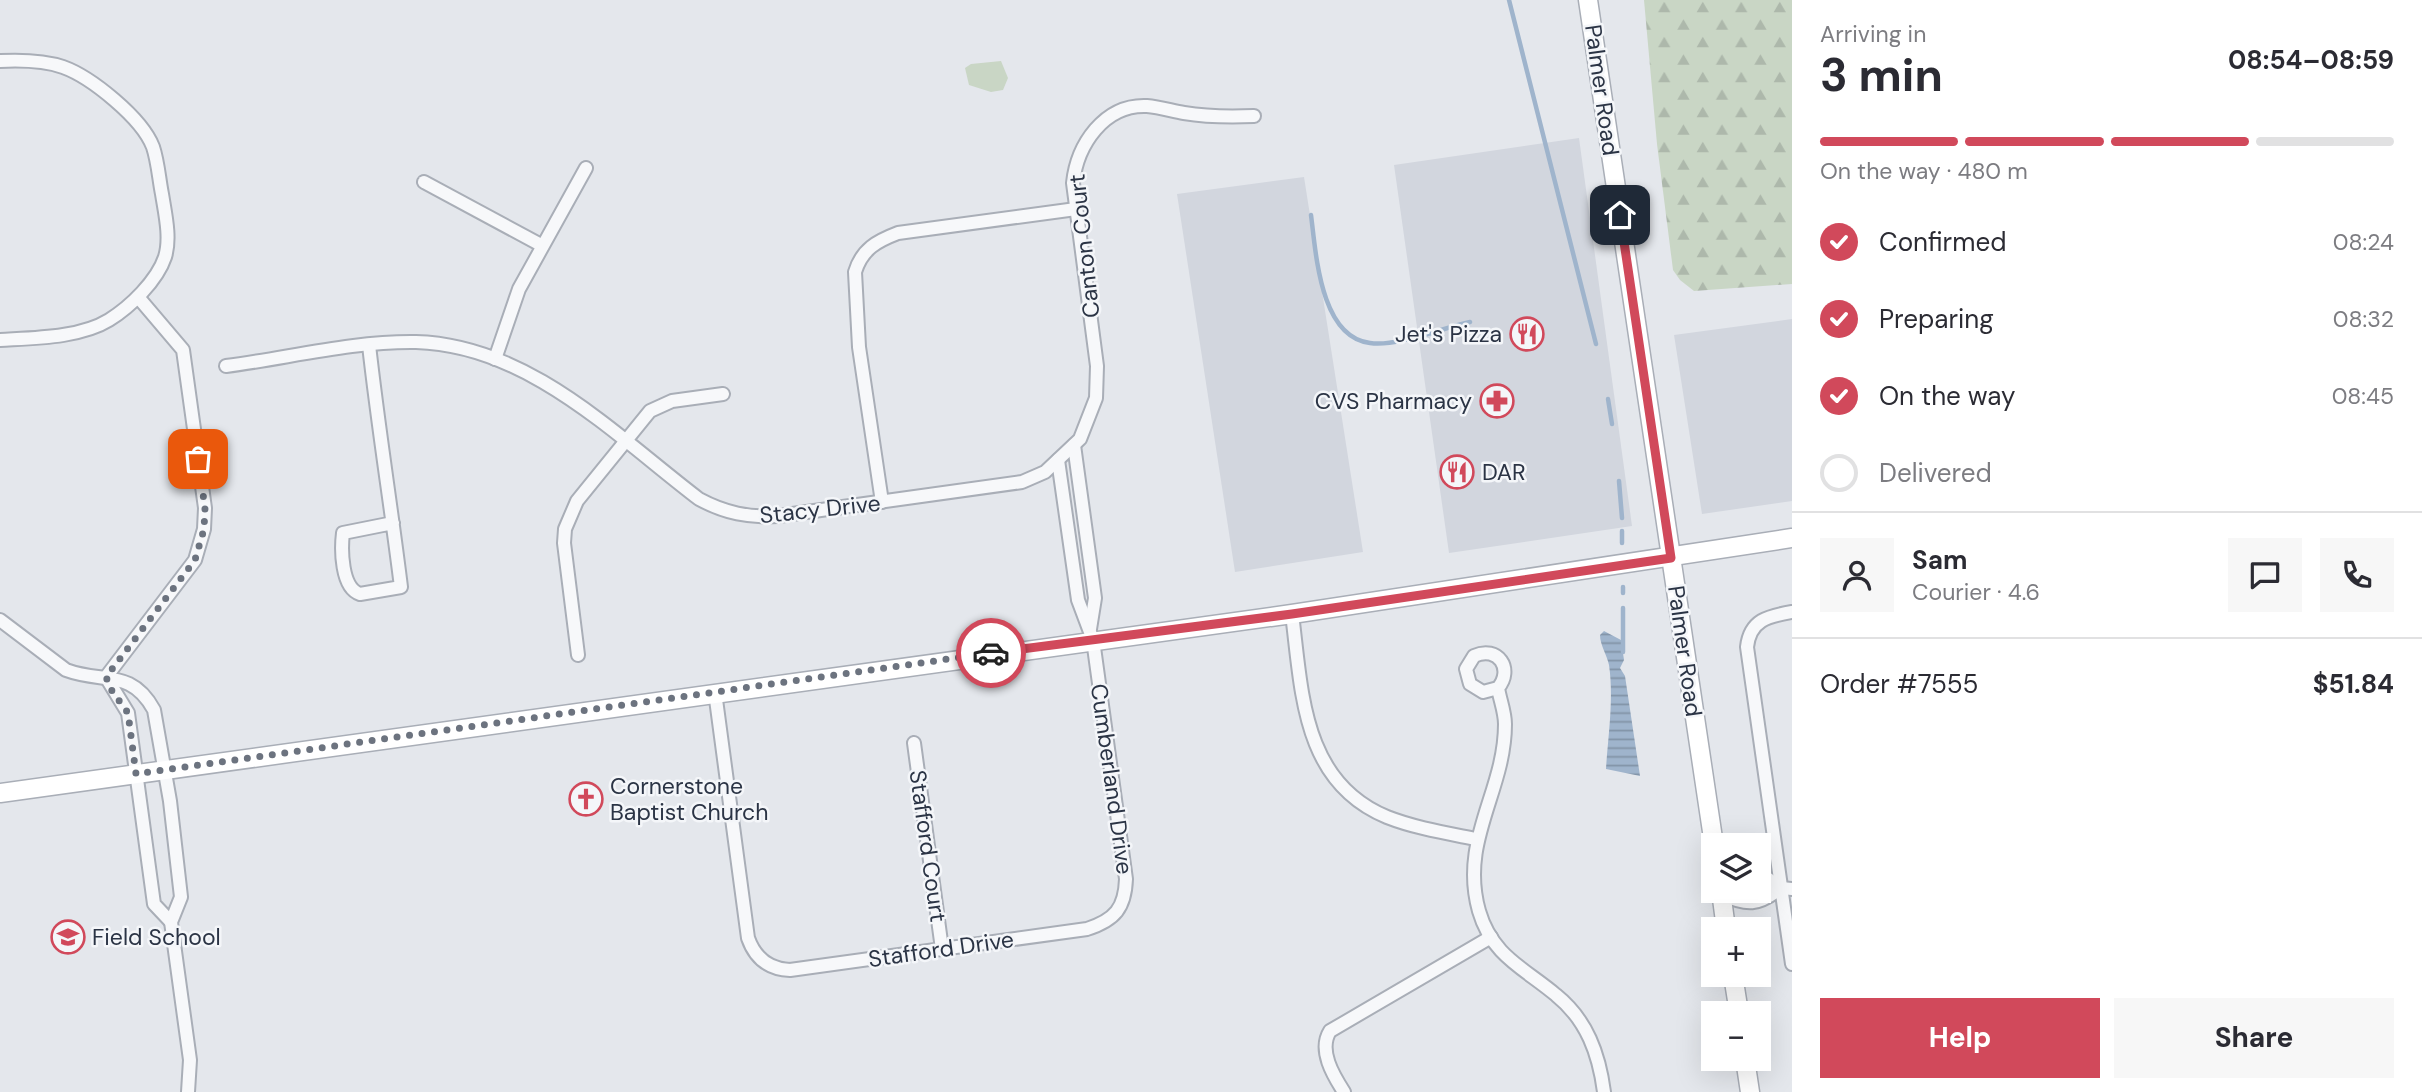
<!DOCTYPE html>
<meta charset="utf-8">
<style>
:root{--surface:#fff;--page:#f7f7f7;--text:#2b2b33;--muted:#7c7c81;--line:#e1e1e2;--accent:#d1495b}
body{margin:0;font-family:"DM Sans",sans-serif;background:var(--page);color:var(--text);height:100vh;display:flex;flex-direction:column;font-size:26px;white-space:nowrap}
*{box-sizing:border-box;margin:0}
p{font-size:23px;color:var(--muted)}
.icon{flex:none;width:38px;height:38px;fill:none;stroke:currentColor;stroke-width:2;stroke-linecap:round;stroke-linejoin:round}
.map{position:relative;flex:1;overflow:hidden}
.sheet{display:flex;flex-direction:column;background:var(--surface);width:630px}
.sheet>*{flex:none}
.controls{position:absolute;left:1701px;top:833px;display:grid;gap:14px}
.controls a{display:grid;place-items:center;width:70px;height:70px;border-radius:0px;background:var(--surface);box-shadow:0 7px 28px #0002;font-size:35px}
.pin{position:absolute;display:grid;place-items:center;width:60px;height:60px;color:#fff;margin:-30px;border-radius:14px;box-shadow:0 4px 10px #0006}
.courier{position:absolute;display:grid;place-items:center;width:70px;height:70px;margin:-35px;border:5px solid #d1495b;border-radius:50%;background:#fff;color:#222;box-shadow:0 2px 9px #0007}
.head em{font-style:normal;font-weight:700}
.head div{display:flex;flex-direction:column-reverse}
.head{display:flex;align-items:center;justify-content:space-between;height:119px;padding:0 28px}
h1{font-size:46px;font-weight:700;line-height:52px}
.bar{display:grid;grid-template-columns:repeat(4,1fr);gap:10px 7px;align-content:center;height:84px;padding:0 28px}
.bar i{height:9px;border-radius:5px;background:var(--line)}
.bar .selected{background:var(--accent)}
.bar p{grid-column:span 4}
.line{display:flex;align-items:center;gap:18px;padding:0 28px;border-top:2px solid var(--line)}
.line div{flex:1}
.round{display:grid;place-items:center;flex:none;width:74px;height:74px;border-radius:0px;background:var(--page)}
ol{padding:0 28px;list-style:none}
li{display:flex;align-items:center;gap:21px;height:77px}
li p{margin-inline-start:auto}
li .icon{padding:7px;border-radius:50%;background:var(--accent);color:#fff;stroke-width:4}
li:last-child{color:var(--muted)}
li i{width:38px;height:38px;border:4px solid var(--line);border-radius:50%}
.primary-button{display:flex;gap:14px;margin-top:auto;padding:14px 28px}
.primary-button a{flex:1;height:80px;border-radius:0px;background:var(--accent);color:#fff;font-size:28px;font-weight:700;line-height:80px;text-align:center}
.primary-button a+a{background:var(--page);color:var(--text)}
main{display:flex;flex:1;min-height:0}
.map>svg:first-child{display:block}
.built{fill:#d2d6de}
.forest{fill:url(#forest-firs)}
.park{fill:#c9d6c5}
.water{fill:url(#water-rules)}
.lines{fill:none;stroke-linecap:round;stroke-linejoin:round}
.stream{stroke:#9fb4cc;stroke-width:4.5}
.street-casing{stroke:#a9aeb7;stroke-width:16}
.secondary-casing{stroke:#a9aeb7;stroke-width:21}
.street{stroke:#f7f8fa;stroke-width:12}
.secondary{stroke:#fff;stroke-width:18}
.done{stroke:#6c737f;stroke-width:7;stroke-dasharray:0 12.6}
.route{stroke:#d1495b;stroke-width:9}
.labels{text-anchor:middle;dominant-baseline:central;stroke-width:5;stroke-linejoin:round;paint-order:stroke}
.street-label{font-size:23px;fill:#2b3445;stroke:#f4f6f9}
.poi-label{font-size:23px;fill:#2b3445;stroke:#f4f6f9;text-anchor:start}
</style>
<main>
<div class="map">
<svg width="1792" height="1092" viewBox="0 0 1792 1092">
<defs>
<pattern id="forest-firs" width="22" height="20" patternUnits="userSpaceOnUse" patternTransform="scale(1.75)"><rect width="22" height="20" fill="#c9d6c5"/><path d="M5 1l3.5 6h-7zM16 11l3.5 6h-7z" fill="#adb8ab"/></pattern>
<pattern id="water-rules" width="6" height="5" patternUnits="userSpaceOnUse" patternTransform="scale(1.75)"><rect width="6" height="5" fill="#9fb4cc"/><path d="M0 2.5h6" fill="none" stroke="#8293a7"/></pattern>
</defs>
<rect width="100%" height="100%" fill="#e4e7ec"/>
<g class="built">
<path d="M1579 138 1632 526 1449 553 1394 165Z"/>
<path d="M1304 177 1363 552 1235 572 1177 194Z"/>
<path d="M1792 319V501L1702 514 1674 335Z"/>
</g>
<path class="forest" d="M1644 0H1792V284L1694 291 1680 280 1673 270 1657 144Z"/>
<path class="park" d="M1001 61 1008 78 1003 90 991 92 969 85 965 68 971 64Z"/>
<path class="water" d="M1604 631 1621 640 1624 660 1620 668 1625 676 1640 776 1606 769C1608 736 1614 699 1609 665 1607 655 1600 645 1600 635Z"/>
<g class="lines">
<g class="stream">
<path d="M1509 0 1596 344"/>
<path d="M1311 215C1316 253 1320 337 1370 343 1397 347 1442 328 1470 322"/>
<path d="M1608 399 1612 424"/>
<path d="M1619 481 1622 518"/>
<path d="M1622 531V543"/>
<path d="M1623 587V593"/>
<path d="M1623 652V608"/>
</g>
<defs>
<g id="street">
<path d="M0 61C21 60 43 60 63 67 91 77 142 118 153 147 158 162 159 179 162 194 165 213 171 238 165 257 157 281 130 307 109 320 80 338 33 338 0 340"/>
<path d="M424 182 541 245"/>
<path d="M369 345C378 426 391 506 401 587L360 594C341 588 341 549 343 533L393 523"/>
<path d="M495 359 519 289 586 168"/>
<path d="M226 366C288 358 353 341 416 342 528 345 615 435 699 499 725 513 749 518 778 516L1022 482 1045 472 1080 439 1096 398 1097 366 1073 183C1077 145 1104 104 1147 106 1160 107 1172 111 1184 113 1208 117 1231 117 1254 116"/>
<path d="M1074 445 1095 598 1090 629"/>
<path d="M882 502 859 347 855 272C862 249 877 241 898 233L1076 209"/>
<path d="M1792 612C1768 616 1750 620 1747 647L1792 964"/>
<path d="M1292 614C1302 692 1302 782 1387 817 1415 828 1446 833 1476 839"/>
<path d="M0 620 66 670C103 684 131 668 154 710L170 801 181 897 171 922 190 1060 188 1092"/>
<path d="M578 655 564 543 565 529 577 501 650 411 672 401 723 394"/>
<path d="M106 677 195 560 204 529 205 508 183 350 138 297"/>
<path d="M106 677 128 713 154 904 171 922"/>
<path d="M1498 688 1483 692 1470 684 1466 669 1474 656C1498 645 1514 669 1498 688 1500 700 1505 712 1505 724 1505 792 1459 840 1479 911 1492 956 1524 968 1556 995 1587 1020 1599 1054 1604 1092"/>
<path d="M715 692 748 938C755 958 769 969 790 970L1087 929C1115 920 1125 908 1126 879L1093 640 1078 600 1058 460"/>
<path d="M914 743 942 949"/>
<path d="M1759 879 1767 878 1781 888 1792 889"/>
<path d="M1721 894C1747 906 1758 906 1781 888"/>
<path d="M1344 1092C1333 1075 1318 1050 1330 1031L1491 937"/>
</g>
<g id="secondary">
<path d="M1588 0 1714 845"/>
<path d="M0 793 1292 614 1792 538"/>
<path d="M1721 891 1726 929"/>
<path d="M1733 975 1739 1013"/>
<path d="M1745 1059 1750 1092"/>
</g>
</defs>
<use href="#street" class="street-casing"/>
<use href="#secondary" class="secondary-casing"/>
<use href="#street" class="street"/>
<use href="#secondary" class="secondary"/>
</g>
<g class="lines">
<path class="done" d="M198 459 205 508 204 529 195 560 106 677 112 691 128 713 136 774 991 653"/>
<path class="route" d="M991 653 1292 614 1671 558 1620 215"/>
</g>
<defs>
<symbol id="restaurant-ring" viewBox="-11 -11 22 22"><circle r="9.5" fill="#f4f6f9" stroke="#d1495b" stroke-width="1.5"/><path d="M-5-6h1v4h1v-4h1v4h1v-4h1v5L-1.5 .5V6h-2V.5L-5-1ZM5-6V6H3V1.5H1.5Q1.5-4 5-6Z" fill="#d1495b"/></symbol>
<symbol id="pharmacy-ring" viewBox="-11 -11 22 22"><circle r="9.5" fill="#f4f6f9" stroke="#d1495b" stroke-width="1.5"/><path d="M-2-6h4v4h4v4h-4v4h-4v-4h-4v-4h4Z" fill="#d1495b"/></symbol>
<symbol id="church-ring" viewBox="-11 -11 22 22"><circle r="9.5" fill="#f4f6f9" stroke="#d1495b" stroke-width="1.5"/><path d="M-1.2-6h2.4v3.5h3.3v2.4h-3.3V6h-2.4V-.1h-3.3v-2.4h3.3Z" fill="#d1495b"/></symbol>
<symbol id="school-ring" viewBox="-11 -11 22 22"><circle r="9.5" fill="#f4f6f9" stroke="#d1495b" stroke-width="1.5"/><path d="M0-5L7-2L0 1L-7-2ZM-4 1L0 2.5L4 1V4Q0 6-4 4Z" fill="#d1495b"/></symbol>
</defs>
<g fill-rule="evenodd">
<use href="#restaurant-ring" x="1508" y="315" width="38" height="38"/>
<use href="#pharmacy-ring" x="1478" y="382" width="38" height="38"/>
<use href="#restaurant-ring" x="1438" y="453" width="38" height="38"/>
<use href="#church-ring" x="567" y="780" width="38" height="38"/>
<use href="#school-ring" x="49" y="918" width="38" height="38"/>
</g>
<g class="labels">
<g class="street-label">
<text transform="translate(1602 90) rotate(82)">Palmer Road</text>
<text transform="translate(1084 246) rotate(-96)">Canton Court</text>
<text transform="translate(820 509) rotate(-6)">Stacy Drive</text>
<text transform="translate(1685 651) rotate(82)">Palmer Road</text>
<text transform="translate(1112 779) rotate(82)">Cumberland Drive</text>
<text transform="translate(928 846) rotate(82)">Stafford Court</text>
<text transform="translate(941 949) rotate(-8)">Stafford Drive</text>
</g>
<g class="poi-label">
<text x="1502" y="334" text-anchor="end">Jet's Pizza</text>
<text x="1472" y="401" text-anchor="end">CVS Pharmacy</text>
<text x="1482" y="472">DAR</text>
<text x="610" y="786">Cornerstone<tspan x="610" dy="26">Baptist Church</tspan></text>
<text x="92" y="937">Field School</text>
</g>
</g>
</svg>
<div class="controls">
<a><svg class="icon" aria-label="layers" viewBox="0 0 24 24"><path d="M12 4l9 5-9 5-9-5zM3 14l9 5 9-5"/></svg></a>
<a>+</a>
<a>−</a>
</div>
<div class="pin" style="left:198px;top:459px;background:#ea580c"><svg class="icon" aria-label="bag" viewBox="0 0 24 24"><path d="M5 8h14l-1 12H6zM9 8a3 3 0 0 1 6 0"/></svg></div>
<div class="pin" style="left:1620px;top:215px;background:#1f2937"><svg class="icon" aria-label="home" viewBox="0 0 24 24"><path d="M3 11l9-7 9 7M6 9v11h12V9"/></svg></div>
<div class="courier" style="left:991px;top:653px"><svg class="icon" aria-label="car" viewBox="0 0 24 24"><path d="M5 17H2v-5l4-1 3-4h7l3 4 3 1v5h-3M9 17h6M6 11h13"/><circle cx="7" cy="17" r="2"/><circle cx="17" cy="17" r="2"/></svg></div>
</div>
<section class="sheet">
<div class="head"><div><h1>3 min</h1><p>Arriving in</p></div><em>08:54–08:59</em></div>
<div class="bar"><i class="selected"></i><i class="selected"></i><i class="selected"></i><i></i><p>On the way · 480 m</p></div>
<ol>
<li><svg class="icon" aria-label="check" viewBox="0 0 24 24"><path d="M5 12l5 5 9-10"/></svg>Confirmed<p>08:24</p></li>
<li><svg class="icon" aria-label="check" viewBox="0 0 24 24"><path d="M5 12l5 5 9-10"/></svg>Preparing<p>08:32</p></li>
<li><svg class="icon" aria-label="check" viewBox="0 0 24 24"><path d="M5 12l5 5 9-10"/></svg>On the way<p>08:45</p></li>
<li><i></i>Delivered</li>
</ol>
<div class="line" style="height:126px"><a class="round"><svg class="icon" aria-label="person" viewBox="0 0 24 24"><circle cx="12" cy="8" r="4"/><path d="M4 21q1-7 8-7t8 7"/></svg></a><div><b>Sam</b><p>Courier · 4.6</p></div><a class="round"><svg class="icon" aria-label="chat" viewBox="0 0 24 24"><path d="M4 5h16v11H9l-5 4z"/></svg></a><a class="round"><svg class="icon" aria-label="phone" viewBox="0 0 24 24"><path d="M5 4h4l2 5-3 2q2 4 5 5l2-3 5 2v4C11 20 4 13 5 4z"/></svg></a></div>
<div class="line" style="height:91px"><div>Order #7555</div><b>$51.84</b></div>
<div class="primary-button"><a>Help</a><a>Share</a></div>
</section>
</main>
